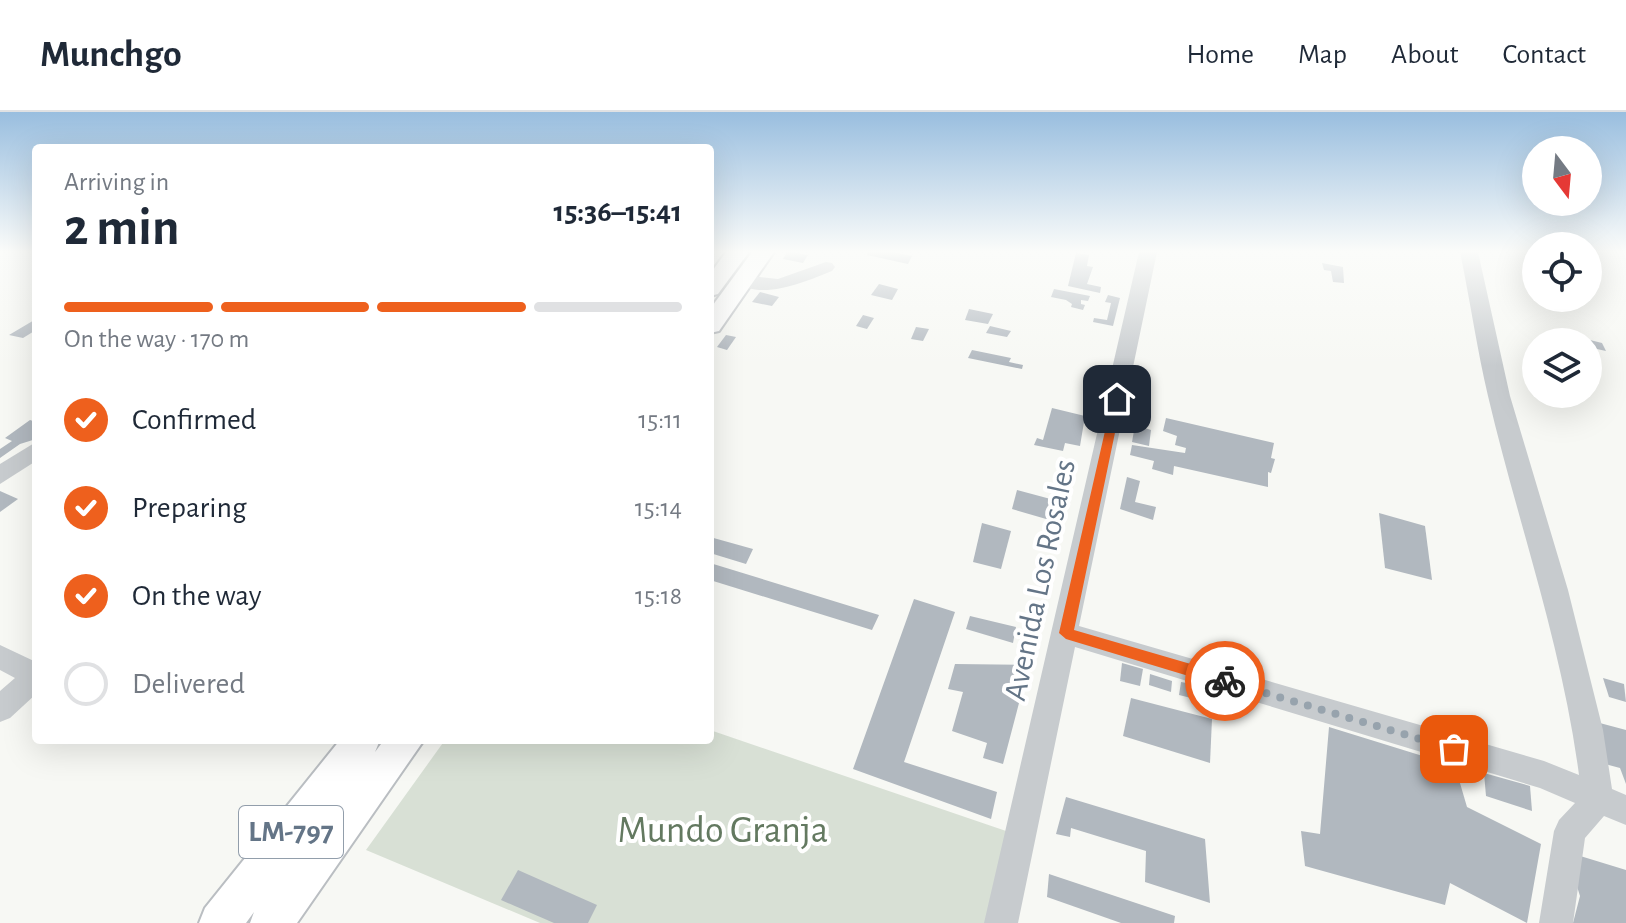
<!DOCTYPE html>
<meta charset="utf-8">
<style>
:root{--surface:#fff;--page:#f2f2f3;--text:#1f2937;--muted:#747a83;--line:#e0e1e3;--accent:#ee601d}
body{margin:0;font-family:"Alegreya Sans",sans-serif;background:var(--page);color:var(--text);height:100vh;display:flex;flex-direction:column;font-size:30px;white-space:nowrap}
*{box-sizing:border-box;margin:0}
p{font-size:26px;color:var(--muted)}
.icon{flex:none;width:44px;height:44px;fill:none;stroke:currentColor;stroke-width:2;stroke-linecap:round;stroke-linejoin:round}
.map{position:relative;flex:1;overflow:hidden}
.sheet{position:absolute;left:32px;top:32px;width:682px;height:600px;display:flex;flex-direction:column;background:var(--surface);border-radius:8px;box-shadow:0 8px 32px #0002}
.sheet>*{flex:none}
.needle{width:52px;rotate:164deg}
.controls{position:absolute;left:1522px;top:24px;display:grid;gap:16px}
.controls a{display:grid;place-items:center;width:80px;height:80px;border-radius:50%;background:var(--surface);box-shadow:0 8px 32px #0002;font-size:40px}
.pin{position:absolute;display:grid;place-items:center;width:68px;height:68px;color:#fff;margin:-34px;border-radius:16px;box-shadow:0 4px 12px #0006}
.courier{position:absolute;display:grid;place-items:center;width:80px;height:80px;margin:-40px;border:6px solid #ee601d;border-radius:50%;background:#fff;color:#222;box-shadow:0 2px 10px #0007}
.summary em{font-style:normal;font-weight:700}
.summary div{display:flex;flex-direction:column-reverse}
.summary{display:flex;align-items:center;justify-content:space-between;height:136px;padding:0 32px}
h1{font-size:52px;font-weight:700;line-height:60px}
.bar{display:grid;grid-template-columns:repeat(4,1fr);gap:12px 8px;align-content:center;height:96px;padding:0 32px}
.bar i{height:10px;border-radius:6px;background:var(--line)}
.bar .selected{background:var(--accent)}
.bar p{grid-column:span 4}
ol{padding:0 32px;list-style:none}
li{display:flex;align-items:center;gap:24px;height:88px}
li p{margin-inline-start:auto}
li .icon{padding:8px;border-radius:50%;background:var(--accent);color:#fff;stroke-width:4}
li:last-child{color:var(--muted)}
li i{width:44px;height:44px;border:4px solid var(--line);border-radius:50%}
header{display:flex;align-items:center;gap:48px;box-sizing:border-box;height:112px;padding:0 40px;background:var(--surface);border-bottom:2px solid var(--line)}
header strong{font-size:38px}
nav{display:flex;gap:44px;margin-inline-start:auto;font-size:28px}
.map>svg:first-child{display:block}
.green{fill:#d8e0d5}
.building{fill:#b1b8bf}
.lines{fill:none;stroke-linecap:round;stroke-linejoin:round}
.major-casing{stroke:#babec2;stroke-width:4}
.minor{fill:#c7cbce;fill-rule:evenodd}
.major{fill:#fff;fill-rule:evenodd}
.route{fill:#ee601d}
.done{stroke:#97a3ad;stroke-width:8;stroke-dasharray:0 14.4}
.labels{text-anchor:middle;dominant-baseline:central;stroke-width:8;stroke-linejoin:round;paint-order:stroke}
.shield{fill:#fff;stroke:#929eab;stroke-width:2}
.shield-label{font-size:30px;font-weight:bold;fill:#647587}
.street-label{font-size:32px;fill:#647587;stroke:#fff}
.near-park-label{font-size:38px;fill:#637960;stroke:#fff}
</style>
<header>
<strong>Munchgo</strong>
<nav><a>Home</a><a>Map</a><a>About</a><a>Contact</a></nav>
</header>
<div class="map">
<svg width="1626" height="811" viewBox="0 0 1626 811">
<rect width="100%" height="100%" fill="#f7f8f4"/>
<path class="green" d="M710 618 1009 720 988 811H540L366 738 445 628H710Z"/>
<g class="building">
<path d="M787 140H789L808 143 803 151 783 147Z"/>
<path d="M868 140H891L912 144 908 152 867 143Z"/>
<path d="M1076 141 1089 143 1087 154 1093 155 1087 172 1101 175 1100 181 1068 174Z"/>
<path d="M1322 151 1343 155 1344 171 1333 170 1331 159 1324 158Z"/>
<path d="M879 172 898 177 892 188 871 183Z"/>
<path d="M1054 177 1090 184 1088 189 1081 188V192L1085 193 1083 198 1071 195 1072 192 1066 188 1051 185Z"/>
<path d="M760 180 779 185 772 194 752 190Z"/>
<path d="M1108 183 1120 186 1113 214 1093 210 1094 206 1107 208 1111 191 1105 190Z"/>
<path d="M969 197 993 202 988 212 965 208Z"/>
<path d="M863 203 874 206 867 217 856 214Z"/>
<path d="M36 207V218L23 226 9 223Z"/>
<path d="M990 214 1011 219 1007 225 986 221Z"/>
<path d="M916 215 929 217 923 229 911 227Z"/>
<path d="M726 223 736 225 727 238 717 235Z"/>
<path d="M1574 224 1602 231 1606 239 1588 235V230H1576Z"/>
<path d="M972 238 1011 246 1009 250 1023 253 1022 257 968 246Z"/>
<path d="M1052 296 1085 304 1080 334 1065 331 1063 339 1034 333 1037 326 1043 328Z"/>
<path d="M1166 306 1274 331 1271 346 1275 347 1271 361 1268 360V375L1174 354 1173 363 1152 357 1154 349 1130 343 1132 333 1185 341 1186 336 1175 333 1177 324 1163 319Z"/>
<path d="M30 308 36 310V327L20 332 0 346V337L12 329 5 326Z"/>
<path d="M1135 313 1151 318 1149 334 1132 330Z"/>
<path d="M1127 365 1140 369 1135 390 1156 395 1153 408 1120 397Z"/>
<path d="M1017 378 1058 389 1053 409 1012 397Z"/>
<path d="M0 379 18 387 0 400Z"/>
<path d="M1379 401 1425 414 1432 468 1385 456Z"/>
<path d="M982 411 1011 419 1001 457 973 450Z"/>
<path d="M710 425 753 437 746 452 710 441Z"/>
<path d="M710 451 879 503 872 518 710 468Z"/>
<path d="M914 487 955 500 904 650 997 680 991 707 853 657Z"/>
<path d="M1033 490 1045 493 1039 523 1028 519Z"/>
<path d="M970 504 1016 515 1013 531 966 517Z"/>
<path d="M1122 551 1143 557 1140 574 1120 569Z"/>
<path d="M955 552 1029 553 1003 652 983 646 987 631 952 619 963 580 948 577Z"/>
<path d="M1150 562 1172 569 1171 580 1149 573Z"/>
<path d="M1603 566 1624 572 1626 590 1609 585Z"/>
<path d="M1181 570 1192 572 1191 586 1179 583Z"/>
<path d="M1213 577 1226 580 1225 597 1198 589V578L1214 583Z"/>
<path d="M1131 586 1212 607 1210 651 1123 624Z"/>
<path d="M1596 610 1626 618V672L1620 656 1605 652Z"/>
<path d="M1329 615 1455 654 1467 695 1541 732 1527 811 1450 771 1445 793 1305 754 1301 719 1320 722Z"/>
<path d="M1484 661 1530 674 1532 699 1486 684Z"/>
<path d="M1066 685 1205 727 1210 791 1145 770 1146 739 1071 716 1070 725 1056 722Z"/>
<path d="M1577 743 1626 758V811H1573L1580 784 1575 768Z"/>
<path d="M518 758 597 793 588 811H554L501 788Z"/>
<path d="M1049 762 1175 804 1174 811H1121L1047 785Z"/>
</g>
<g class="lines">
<defs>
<g id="major">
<path d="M726 140H749L718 182 710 184V162Z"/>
<path d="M752 140H774L719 219 710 221V197Z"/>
<path d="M340 628H380L375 640 384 628H424L297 811H250L254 800 246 811H199L205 796Z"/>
</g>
</defs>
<use href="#major" class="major-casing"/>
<g class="minor">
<path d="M1139 140H1157L1079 514 1544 649 1579 663C1562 533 1518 411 1488 284 1477 237 1470 188 1460 140H1478L1510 284 1568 478 1603 618 1612 677 1626 683V713L1604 704 1585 726 1573 811H1539L1554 719 1559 708 1575 691 1540 676 1075 535 1018 811H984Z"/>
<path d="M826 150 832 151 835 155 832 159C807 169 758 191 734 168L743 163 778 167Z"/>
<path d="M36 330V349L0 372V352Z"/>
<path d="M0 533 36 550V582L10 606 0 610V579L15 566 0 558Z"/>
</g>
<use href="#major" class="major"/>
</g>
<linearGradient id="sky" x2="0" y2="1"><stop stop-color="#99bedf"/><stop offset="0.55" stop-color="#fbfcfa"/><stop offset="1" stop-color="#fbfcfa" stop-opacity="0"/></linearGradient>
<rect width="1626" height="254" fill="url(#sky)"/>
<path class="route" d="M1113 284 1122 287 1074 518 1225 562 1233 569 1231 573 1225 575 1066 527 1059 521Z"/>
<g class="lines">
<path class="done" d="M1225 569 1454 637"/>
</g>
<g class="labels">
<rect class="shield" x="239" y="694" width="104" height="52" rx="6"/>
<g class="shield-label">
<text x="291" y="720">LM-797</text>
</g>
<g class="street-label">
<text transform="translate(1040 468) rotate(-78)">Avenida Los Rosales</text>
</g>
<g class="near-park-label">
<text x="723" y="719">Mundo Granja</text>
</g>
</g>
</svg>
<div class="controls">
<a><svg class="needle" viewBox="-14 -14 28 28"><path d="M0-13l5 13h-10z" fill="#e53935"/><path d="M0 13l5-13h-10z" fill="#747a83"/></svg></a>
<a><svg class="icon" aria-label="locate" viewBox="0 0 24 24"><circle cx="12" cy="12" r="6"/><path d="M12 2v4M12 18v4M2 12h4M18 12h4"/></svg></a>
<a><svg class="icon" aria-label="layers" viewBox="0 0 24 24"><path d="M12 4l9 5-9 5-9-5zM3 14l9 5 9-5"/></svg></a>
</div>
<div class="pin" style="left:1454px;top:637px;background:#ea580c"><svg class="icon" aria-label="bag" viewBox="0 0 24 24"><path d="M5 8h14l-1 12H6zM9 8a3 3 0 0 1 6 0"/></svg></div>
<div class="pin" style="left:1117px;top:287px;background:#1f2937"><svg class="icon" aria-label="home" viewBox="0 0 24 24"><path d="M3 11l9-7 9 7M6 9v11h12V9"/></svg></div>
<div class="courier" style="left:1225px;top:569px"><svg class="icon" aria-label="bike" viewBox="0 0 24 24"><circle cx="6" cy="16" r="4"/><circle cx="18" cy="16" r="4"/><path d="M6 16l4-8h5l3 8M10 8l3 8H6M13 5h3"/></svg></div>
<section class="sheet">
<div class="summary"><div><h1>2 min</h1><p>Arriving in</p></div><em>15:36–15:41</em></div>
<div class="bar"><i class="selected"></i><i class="selected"></i><i class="selected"></i><i></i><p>On the way · 170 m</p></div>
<ol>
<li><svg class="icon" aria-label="check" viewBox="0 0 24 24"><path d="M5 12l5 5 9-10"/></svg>Confirmed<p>15:11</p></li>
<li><svg class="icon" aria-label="check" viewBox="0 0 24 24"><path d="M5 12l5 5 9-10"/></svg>Preparing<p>15:14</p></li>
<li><svg class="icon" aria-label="check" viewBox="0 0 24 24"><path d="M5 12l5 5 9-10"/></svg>On the way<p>15:18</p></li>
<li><i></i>Delivered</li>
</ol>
</section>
</div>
